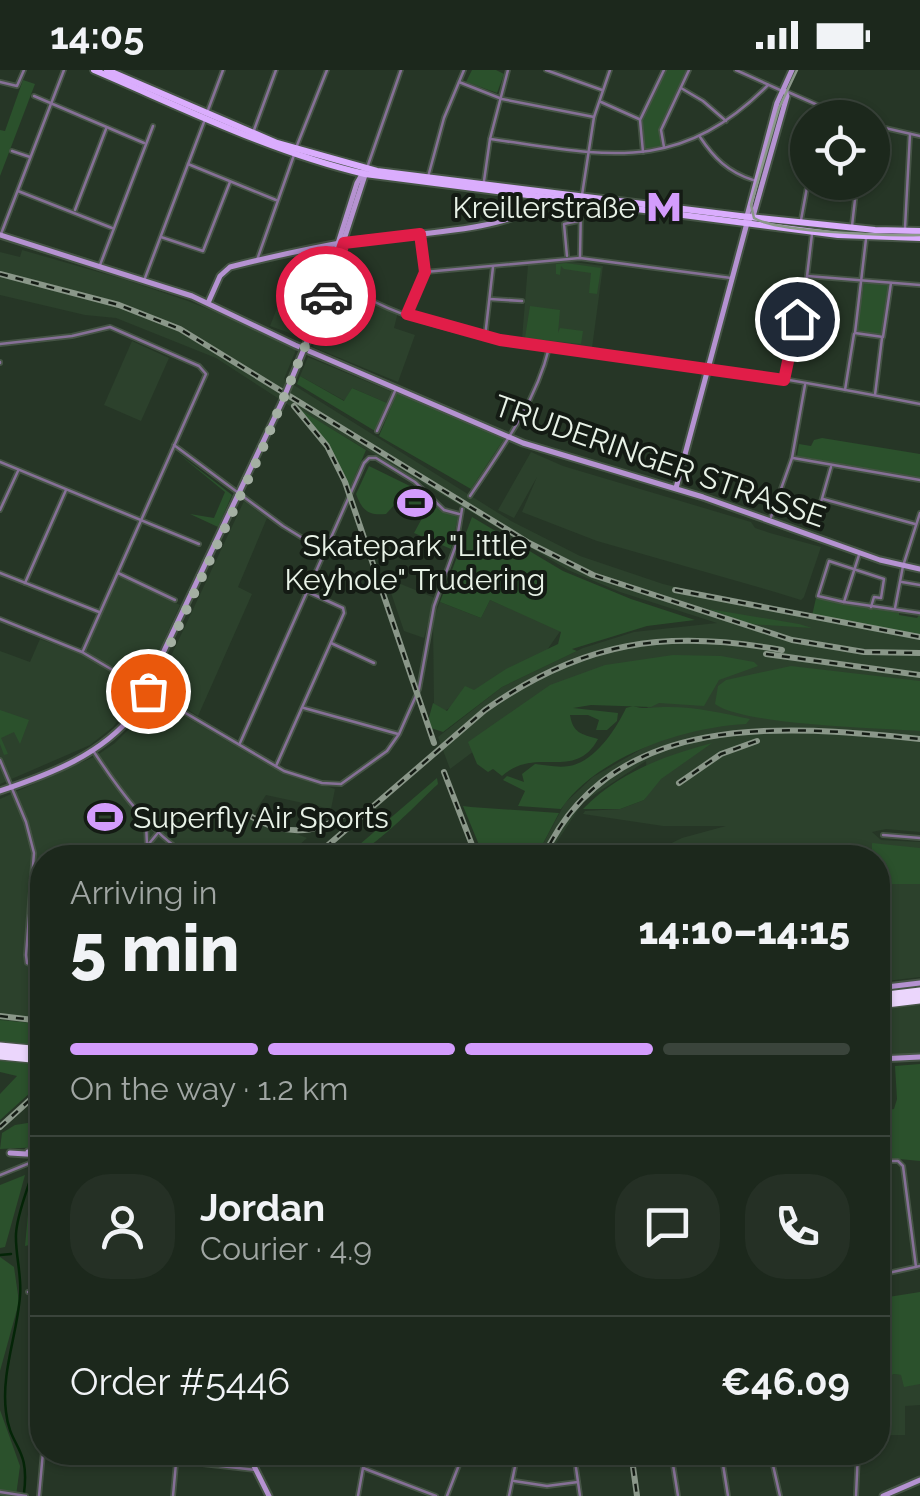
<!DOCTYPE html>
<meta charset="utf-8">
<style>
:root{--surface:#1c281c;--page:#253025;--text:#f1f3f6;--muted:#a0a6a3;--line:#3a443b;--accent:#d39cfc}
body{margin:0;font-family:Raleway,sans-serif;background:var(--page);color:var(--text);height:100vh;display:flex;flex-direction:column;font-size:38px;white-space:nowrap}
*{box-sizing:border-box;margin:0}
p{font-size:32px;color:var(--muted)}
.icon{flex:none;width:55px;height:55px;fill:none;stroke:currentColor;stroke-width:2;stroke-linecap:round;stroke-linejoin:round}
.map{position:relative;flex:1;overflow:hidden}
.panel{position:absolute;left:30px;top:775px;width:860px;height:620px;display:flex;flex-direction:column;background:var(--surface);border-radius:40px;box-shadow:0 2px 8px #0004,0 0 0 2px var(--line)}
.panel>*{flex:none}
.controls{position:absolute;left:790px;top:30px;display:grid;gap:20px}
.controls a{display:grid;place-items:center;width:100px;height:100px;border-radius:50%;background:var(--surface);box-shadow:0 2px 8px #0004,0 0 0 2px var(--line);font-size:50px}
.pin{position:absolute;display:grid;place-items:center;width:85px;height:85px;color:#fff;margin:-42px;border:5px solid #fff;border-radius:50%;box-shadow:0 2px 10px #0007}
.courier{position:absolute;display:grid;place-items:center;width:100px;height:100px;margin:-50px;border:8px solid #e11d48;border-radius:50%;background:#fff;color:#222;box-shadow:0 2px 12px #0007}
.headline em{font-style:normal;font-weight:800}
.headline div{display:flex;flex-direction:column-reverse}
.headline{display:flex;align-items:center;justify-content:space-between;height:170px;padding:0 40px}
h1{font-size:65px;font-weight:800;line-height:75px}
.bar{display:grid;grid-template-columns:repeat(4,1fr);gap:15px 10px;align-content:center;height:120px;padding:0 40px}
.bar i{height:12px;border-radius:8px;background:var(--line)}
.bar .on{background:var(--accent)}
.bar p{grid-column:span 4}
.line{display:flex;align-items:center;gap:25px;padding:0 40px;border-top:2px solid var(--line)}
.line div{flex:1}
.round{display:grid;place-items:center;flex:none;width:105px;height:105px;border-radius:40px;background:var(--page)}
.status{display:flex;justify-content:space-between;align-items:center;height:70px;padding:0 50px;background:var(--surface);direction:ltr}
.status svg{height:28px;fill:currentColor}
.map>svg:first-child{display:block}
.built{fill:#2c412c}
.green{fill:#2b512c}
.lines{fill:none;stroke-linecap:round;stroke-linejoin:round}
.stream{stroke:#042507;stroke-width:2.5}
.street-casing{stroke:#455445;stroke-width:6}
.secondary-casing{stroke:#455445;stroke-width:9}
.primary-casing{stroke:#455445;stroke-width:10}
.highway-casing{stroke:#455445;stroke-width:12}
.street{stroke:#867097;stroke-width:2.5}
.secondary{stroke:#b592d1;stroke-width:5}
.primary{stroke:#daadfd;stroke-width:6}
.highway{stroke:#ebd6fc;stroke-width:9}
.tram{stroke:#8a9789;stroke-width:2.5}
.rail-casing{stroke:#8a9789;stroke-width:6}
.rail{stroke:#141b14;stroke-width:2.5;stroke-dasharray:8;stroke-linecap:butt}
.secondary-bridge-casing{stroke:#455445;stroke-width:9;stroke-linecap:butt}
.secondary-bridge{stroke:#b592d1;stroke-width:5}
.done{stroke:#a4b0a3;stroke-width:10;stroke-dasharray:0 18}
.route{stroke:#e11d48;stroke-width:12}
.labels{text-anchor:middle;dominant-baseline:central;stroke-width:8;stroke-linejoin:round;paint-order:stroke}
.poi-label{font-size:30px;fill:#e8f2e7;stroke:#141b14;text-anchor:end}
.street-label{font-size:30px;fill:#e8f2e7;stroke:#141b14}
</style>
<div class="status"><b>14:05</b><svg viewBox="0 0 49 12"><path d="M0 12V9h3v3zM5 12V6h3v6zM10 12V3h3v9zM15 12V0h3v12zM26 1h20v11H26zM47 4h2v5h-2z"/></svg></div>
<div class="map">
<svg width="920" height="1426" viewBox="0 0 920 1426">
<rect width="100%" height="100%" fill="#263626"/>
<g class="built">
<path d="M22 180 123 209 188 231 251 256 296 280 284 309 511 451 580 486 663 514 752 535 920 565V762L886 759 872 762 881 770 920 772V907L878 912V788L643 787 682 768 726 756H663L583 744 585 741 620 739 644 730 648 724 646 691 583 732 547 787H536L565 733 593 707 645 677V674L668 664 644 633H577L498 663 450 699 438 667 502 617 583 578 634 562 717 553 620 522 568 500 300 340 323 367 346 411 348 424 328 382 293 338 216 288 116 248 85 245 0 225V182L20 187Z"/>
<path d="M566 191 603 196 592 278 522 269 528 195Z"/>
<path d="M334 216 398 242 394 258 415 265 398 312 313 277Z"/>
<path d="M277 238 302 247 295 265 270 256Z"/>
<path d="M132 271 169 288 141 351 104 335Z"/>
<path d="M308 287 392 322 387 333 352 318 345 331 300 306Z"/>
<path d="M531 382 563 396 751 452 755 458 770 463 821 477 804 527 801 530 775 522 597 471 522 442 537 407 514 448 498 440Z"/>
<path d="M352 426 417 617 415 622 350 430Z"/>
<path d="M244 431 267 448 238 517 252 524 198 646 155 620Z"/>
<path d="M119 506 180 535 141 620 113 657 90 675 0 714V581L30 592 40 569 83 585Z"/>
<path d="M386 508 435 528 424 568 404 561Z"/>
<path d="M490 530 561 560 547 580 443 642 434 636 433 550 440 532 481 548Z"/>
<path d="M152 627 275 699 335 719 331 739 266 725 252 746 307 768 286 787 42 788V954L0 950V729L96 686 115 673 135 653Z"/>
<path d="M920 934V989L878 991V939Z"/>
<path d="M920 1299V1335L905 1336V1365H878V1302L900 1305Z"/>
</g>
<g class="green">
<path d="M472 0H496L504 4 497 23 466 12Z"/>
<path d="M666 0H686L659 60 661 76 645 79 642 51Z"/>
<path d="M23 10 35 14 0 106V60L5 61Z"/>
<path d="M566 193 601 198 597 224 589 223 591 203 564 199 561 196 560 205 556 204V194Z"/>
<path d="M864 213 890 215 882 267 856 263Z"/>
<path d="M530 236 560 240 558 263 560 258 583 261 581 274 525 268Z"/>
<path d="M300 306 344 331 352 318 387 333 375 361 297 314Z"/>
<path d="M398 321 504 369 471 419 379 366Z"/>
<path d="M296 337 366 380 349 420 323 367Z"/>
<path d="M822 368 920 384V408L797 386 799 374 811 376 814 370Z"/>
<path d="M175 381 232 425 218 457 190 444 214 448 225 422Z"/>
<path d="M369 396 414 418 431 435 458 447 451 479 414 463 426 441 397 432 386 444C368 446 362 440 356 424Z"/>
<path d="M472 447 563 501 631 529 695 550 647 556 572 579 577 581 502 617 443 662 431 658 428 651 433 633 447 641 465 616 474 620 506 599 558 574 561 562 490 530 481 548 440 532Z"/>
<path d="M816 528 899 543V545L917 548 920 544V565L812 546Z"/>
<path d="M709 539 799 554 812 558 749 554Z"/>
<path d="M673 585 721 586 754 592 758 596 719 610 704 636 659 633 651 637 591 635 573 638 618 643 617 651 607 660H596L599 650 588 645H570C573 663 581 664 598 669 575 712 536 675 502 706L493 699 488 702 477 694 468 672 550 615 605 595Z"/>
<path d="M791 596 920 611V661C879 658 742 655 715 634L718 616 726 610Z"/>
<path d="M633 636C645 640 652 637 663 637 693 636 722 643 750 649L746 654C685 657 597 686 561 739L518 736 525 721 503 710 507 706 524 712 522 704 535 694C545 695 558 698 569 696 595 692 616 659 626 638Z"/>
<path d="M0 640 29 650 20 674 14 662 1 668 8 684 4 685 0 674Z"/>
<path d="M712 673 661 709 644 730 620 739H583C619 702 664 686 712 673Z"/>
<path d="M437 708 438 714C419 731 367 788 345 787Z"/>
<path d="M463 736 471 737 559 743 536 787H484Z"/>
<path d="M872 773 920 778V814H878V788L872 787Z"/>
<path d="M0 950 42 954V976L0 972Z"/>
<path d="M0 988 42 992V1012L0 1050V1024L17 1006 0 1002Z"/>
<path d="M920 994V1091L878 1087V1048L887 1040 894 1039 897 1029 895 996Z"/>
<path d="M34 1052 42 1057V1077L0 1079 2 1063 15 1055Z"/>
<path d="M25 1105 5 1177 0 1178V1115Z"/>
<path d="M39 1105H42V1172L25 1176 28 1144Z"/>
<path d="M0 1187 14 1197 19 1232 0 1301Z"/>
<path d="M878 1206 882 1228 920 1222V1314L904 1317 901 1305 893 1304 886 1312 878 1308Z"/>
<path d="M0 1340 20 1396 16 1426H0Z"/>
</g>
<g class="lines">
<g class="stream">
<path d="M0 1185 11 1184"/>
<path d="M24 1423C30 1376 10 1379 6 1342 1 1303 17 1265 20 1226 22 1205 15 1184 16 1164 17 1144 27 1122 32 1103"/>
</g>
<defs>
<g id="street">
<path d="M546 0 602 20"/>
<path d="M736 0 780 20"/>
<path d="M0 12 17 16 24 0"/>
<path d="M459 12 502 29 594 47"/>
<path d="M681 18 703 31 726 51"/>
<path d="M788 22 847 48"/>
<path d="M34 26 144 73"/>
<path d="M601 32 639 49"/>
<path d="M208 40 223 0"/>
<path d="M872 55 920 66"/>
<path d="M254 60 276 0"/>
<path d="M700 67C714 88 728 102 753 110"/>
<path d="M490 69C605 85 677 106 768 15"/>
<path d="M664 77 661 60 689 0"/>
<path d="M296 78 327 0"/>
<path d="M12 81 30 87"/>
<path d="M643 82 640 50 664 0"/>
<path d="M188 94 276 130"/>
<path d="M367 98 401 0"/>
<path d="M428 107 444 48 464 0"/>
<path d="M484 111 490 69 508 0"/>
<path d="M18 121 112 158"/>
<path d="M582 125 594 47 610 0"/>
<path d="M75 140 106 59"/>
<path d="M801 150 808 112"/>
<path d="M852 156 857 112"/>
<path d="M905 158 910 64"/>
<path d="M1 164 64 0"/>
<path d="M161 167 203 181 230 112"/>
<path d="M866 169 855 263 883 267 891 213"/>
<path d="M567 186 564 154 578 151"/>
<path d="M580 187 581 135"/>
<path d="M257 190 294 85"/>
<path d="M100 195 153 56"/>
<path d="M425 202 580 188 731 208"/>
<path d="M807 206 920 215"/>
<path d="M145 208 204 52"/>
<path d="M348 217C437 275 583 279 687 294 765 305 843 319 920 334"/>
<path d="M490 229 522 231"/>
<path d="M407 244 425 202 421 165"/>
<path d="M485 267 493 197"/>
<path d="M0 274 72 266 110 257 199 296 206 304 83 581"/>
<path d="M0 292V293"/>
<path d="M785 307 793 258 804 232 812 164"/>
<path d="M845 320 854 264"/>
<path d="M875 325 882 268"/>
<path d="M377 361 396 319"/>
<path d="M174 375 283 456 322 480"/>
<path d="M793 388 920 410"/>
<path d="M0 392 199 474"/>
<path d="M470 426C501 380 536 332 549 278"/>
<path d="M823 429 915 454"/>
<path d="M819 439 831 397"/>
<path d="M0 440 18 401"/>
<path d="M771 447 792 388 805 315"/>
<path d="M859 485 844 532 920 543"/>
<path d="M0 503 99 542"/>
<path d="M118 503 175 530"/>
<path d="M902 512 920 515"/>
<path d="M25 513 66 420"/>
<path d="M844 532 818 526 829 491 884 509 881 528 874 527 871 537"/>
<path d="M895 538 903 496 920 443"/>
<path d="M0 549 82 582 284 701 322 713 341 714 387 681 399 664 419 619 434 536 456 475 462 439"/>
<path d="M331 573 374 593"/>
<path d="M304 638 398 664"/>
<path d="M240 673 364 393 369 388H376L415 412 444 440 459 444"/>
<path d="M94 682C121 723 148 759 190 788"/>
<path d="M0 690 26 752 34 783 26 885 27 893 42 899"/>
<path d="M276 696 344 543 343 538 308 522"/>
<path d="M146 753 147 775"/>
<path d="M883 765 920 768"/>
<path d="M137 788 157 764"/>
<path d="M34 810 42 820"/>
<path d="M878 1091H898L903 1096 916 1197"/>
<path d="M0 1105 42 1088"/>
<path d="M878 1186 879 1205 920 1196"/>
<path d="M28 1222 42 1219"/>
<path d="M42 1278C32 1313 34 1344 42 1380"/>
<path d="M90 1382 155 1392 176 1391 256 1400"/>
<path d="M671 1382 678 1426"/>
<path d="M721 1382 728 1426"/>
<path d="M770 1382 780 1426"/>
<path d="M574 1384 580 1426"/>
<path d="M772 1392 816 1384 858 1386"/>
<path d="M363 1398 436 1426"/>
<path d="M514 1411 547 1416 578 1412"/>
<path d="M0 1422 26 1426"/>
<path d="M39 1426 43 1382"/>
<path d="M173 1426 176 1393"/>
<path d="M358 1426 363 1398 372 1382"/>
<path d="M447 1426 464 1382"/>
<path d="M509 1426 518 1382"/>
<path d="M856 1426 858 1382"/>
</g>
<g id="secondary">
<path d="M746 150 777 33 792 0"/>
<path d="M0 165 192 226 295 275 523 373 703 427 880 490 920 499"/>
<path d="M208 233 220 206 230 197C270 187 311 178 351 171 390 165 525 162 543 128"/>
<path d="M318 237 357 113 364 101"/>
<path d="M306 274 325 228 366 102"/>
<path d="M676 418 747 153 754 143 787 26 785 21"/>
<path d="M0 721C50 704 102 685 135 642L282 332"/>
<path d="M878 918 920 913"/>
<path d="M878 989 920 987"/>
<path d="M28 1082 42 1080"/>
<path d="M10 1083 42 1085"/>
<path d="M247 1382 269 1426"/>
<path d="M883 1426 920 1410"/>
</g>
<g id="primary">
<path d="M94 0C183 38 271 82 365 104L838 165 920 168"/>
<path d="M107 0 277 73 377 101 740 146 875 160 920 161"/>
</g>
<g id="highway">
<path d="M878 927 920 922"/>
<path d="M878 934 920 929"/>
<path d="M0 977 42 981"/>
<path d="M0 985 42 989"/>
</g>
</defs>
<use href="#street" class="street-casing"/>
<use href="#secondary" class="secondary-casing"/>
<use href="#primary" class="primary-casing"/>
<use href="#highway" class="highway-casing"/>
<use href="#street" class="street"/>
<use href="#secondary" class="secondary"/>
<use href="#primary" class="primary"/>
<use href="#highway" class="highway"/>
<path class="tram" d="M797 0 779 38 751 135 754 148C776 162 889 166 920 165"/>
<defs>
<g id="rail">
<path d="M0 204 119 235 180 259 529 473 593 505 792 570 864 582 920 583"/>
<path d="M294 336 327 376 345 412 434 673"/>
<path d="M675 520 920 567"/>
<path d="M766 584 920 605"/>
<path d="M444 702 477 788"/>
<path d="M679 713 721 684 757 671"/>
<path d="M252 747C282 765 315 765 344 745"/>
<path d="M313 788 485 640C583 571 666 559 782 580"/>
<path d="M543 788C610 639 785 655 920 669"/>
<path d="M0 946 42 951"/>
<path d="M0 1057 42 1019"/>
<path d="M631 1382 637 1426"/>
</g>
</defs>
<use href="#rail" class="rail-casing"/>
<use href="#rail" class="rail"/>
<defs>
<path id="secondary-bridge" d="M282 332 306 274"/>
</defs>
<use href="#secondary-bridge" class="secondary-bridge-casing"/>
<use href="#secondary-bridge" class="secondary-bridge"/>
</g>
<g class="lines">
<path class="done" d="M148 621 262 380 326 226"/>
<path class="route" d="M326 226 344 173 420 164 425 202 407 244 500 270 784 310 797 249"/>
</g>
<defs>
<symbol id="metro-bare" viewBox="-9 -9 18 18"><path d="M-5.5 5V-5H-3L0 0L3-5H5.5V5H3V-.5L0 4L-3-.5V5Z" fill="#d39cfc" stroke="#141b14" stroke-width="2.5" paint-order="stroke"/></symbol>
<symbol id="stadium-bare" viewBox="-9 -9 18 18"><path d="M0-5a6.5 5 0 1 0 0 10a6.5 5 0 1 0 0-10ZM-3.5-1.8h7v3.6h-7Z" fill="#d39cfc" stroke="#141b14" stroke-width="2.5" paint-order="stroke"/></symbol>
</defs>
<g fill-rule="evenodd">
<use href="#metro-bare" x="639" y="112" width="50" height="50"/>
<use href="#stadium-bare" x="390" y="408" width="50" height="50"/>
<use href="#stadium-bare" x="80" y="722" width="50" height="50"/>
</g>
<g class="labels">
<g class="poi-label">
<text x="636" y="137">Kreillerstraße</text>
<text x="415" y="475" text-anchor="middle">Skatepark "Little<tspan x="415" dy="34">Keyhole" Trudering</tspan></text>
<text x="133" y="747" text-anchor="start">Superfly Air Sports</text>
</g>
<g class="street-label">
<text transform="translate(660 391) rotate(19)">TRUDERINGER STRASSE</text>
</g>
</g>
</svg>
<div class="controls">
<a><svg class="icon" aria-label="locate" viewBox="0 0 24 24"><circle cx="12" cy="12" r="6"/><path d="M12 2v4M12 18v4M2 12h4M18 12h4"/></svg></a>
</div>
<div class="pin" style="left:148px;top:621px;background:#ea580c"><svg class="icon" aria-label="bag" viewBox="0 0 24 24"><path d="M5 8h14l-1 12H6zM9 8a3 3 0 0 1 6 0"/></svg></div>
<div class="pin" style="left:797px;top:249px;background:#1f2937"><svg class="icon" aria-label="home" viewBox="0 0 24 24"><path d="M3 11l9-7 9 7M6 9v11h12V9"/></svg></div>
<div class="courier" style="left:326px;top:226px"><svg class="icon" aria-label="car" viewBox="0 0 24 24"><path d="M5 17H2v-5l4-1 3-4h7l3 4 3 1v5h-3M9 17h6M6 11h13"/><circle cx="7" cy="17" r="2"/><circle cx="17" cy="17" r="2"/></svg></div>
<section class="panel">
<div class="headline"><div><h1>5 min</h1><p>Arriving in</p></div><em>14:10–14:15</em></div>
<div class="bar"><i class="on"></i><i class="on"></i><i class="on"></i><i></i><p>On the way · 1.2 km</p></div>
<div class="line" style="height:180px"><a class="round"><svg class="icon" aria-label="person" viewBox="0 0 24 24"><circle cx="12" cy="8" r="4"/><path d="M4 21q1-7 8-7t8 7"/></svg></a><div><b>Jordan</b><p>Courier · 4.9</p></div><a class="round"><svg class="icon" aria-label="chat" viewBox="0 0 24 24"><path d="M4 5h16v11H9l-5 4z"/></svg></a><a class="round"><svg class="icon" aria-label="phone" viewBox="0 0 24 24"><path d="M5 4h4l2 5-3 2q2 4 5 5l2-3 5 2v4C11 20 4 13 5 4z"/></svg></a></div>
<div class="line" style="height:130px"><div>Order #5446</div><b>€46.09</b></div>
</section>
</div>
